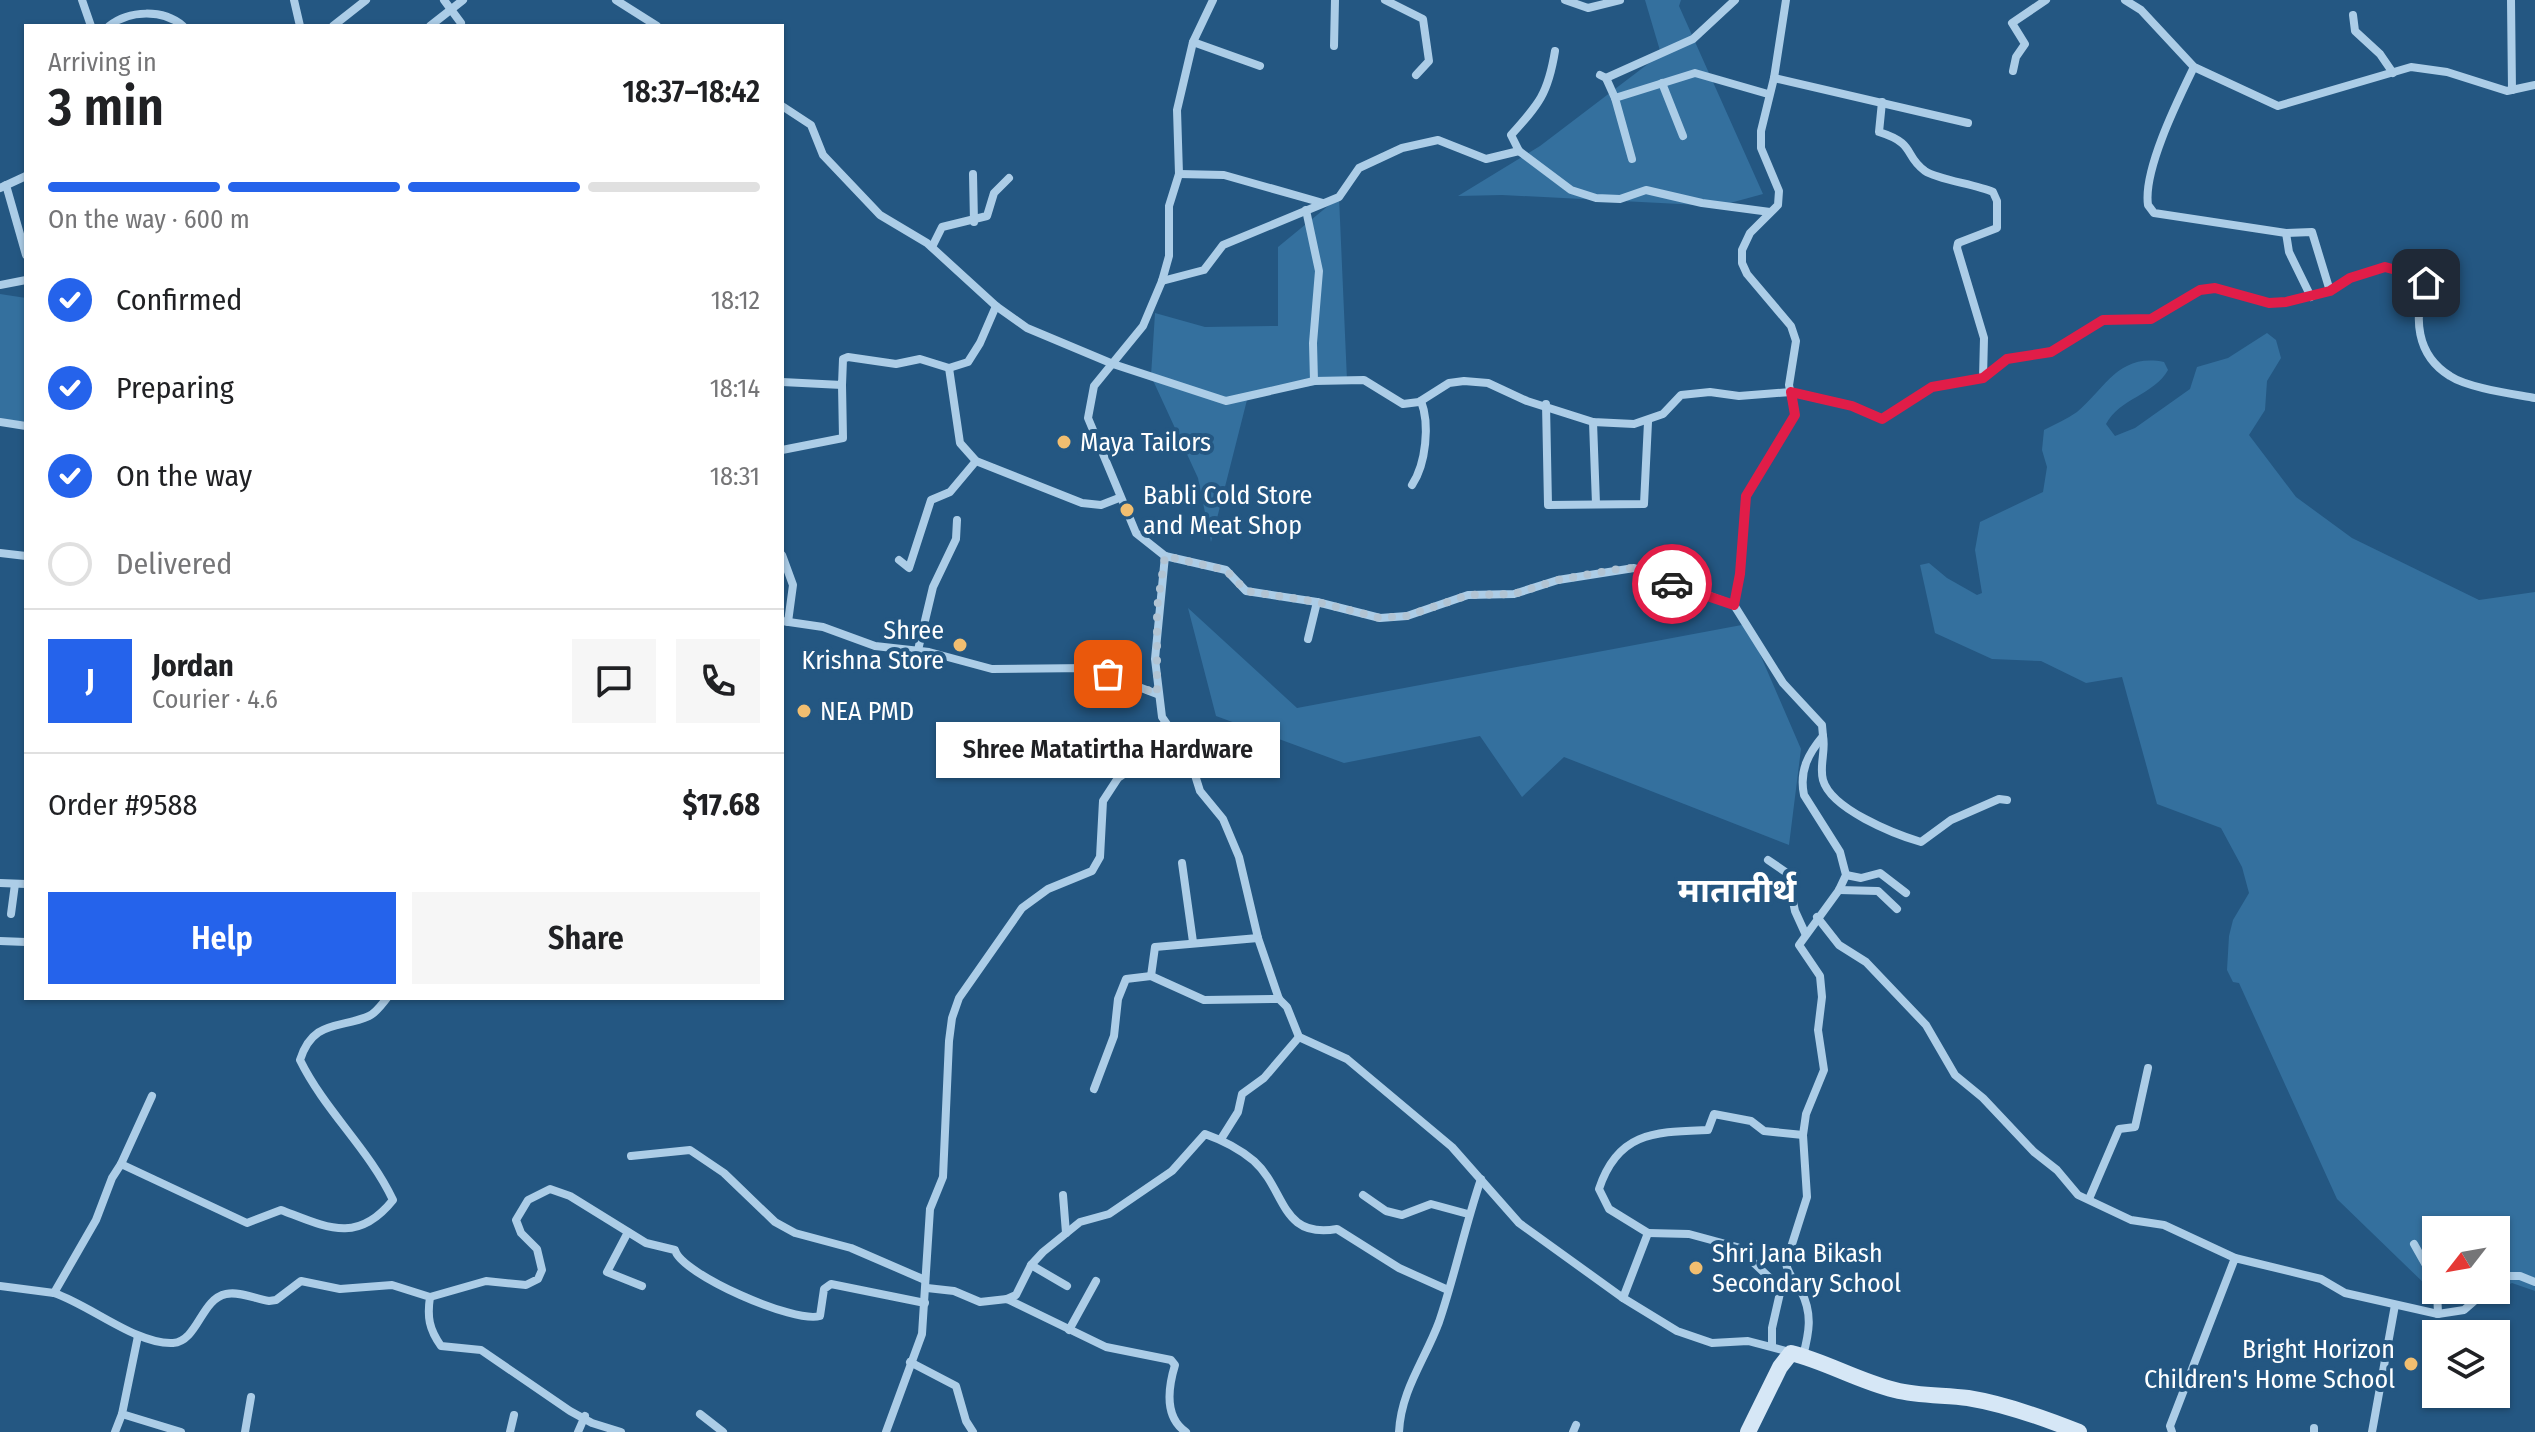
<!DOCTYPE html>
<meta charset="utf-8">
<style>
:root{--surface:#fff;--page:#f6f6f6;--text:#202124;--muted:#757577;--line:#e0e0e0;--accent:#2563eb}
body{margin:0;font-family:"Fira Sans Condensed","Noto Sans Devanagari",sans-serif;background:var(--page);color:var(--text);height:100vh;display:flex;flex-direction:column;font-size:30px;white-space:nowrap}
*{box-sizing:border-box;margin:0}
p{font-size:26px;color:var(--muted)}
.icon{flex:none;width:44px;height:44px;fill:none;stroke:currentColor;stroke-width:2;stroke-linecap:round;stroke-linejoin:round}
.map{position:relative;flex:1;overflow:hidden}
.drawer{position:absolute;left:24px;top:24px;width:760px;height:976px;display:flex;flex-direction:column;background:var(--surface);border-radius:0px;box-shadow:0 2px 6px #0004}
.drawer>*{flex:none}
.needle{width:52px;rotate:239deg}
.fabs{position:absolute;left:2422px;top:1216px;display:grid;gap:16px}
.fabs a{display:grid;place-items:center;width:88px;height:88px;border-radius:0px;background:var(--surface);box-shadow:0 2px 6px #0004;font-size:40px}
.pin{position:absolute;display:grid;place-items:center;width:68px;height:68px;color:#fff;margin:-34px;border-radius:16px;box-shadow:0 4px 12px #0006}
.courier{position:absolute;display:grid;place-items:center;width:80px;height:80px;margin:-40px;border:6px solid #e11d48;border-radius:50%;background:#fff;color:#222;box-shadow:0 2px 10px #0007}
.bubble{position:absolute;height:56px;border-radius:0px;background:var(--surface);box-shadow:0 2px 6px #0004;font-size:26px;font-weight:600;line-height:56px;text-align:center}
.summary em{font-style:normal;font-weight:600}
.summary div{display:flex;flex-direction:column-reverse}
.summary{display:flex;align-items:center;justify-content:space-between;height:136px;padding:0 24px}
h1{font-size:52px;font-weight:600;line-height:60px}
.bar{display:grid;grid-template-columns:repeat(4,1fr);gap:12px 8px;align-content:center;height:96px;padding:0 24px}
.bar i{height:10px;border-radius:6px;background:var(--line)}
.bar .selected{background:var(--accent)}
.bar p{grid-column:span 4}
.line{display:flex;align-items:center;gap:20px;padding:0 24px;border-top:2px solid var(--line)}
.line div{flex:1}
.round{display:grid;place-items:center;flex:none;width:84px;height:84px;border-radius:0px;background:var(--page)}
ol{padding:0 24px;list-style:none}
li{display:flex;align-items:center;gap:24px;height:88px}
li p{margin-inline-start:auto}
li .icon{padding:8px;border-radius:50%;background:var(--accent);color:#fff;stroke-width:4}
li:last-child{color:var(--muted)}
li i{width:44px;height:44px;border:4px solid var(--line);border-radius:50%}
.button{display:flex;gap:16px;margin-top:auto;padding:16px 24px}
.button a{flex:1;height:92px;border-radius:0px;background:var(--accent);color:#fff;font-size:32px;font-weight:600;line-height:92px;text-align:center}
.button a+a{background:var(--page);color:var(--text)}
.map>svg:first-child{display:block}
.green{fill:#34709e}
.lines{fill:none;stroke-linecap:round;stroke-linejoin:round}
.street{stroke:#accde7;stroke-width:8}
.secondary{stroke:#d6e7f6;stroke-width:16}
.done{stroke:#b2c4d3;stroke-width:8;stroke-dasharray:0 14.4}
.route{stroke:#e11d48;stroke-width:10}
.poi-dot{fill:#f1be70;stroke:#245782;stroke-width:3}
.labels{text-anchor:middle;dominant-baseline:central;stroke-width:8;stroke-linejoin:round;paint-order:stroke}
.poi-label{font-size:26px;fill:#fff;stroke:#245782;text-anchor:start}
.district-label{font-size:34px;font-weight:bold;fill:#fff;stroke:#245782}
</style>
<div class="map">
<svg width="2535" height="1432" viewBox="0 0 2535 1432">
<rect width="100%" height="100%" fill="#245782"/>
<g class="green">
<path d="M1645 0H1681L1679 6 1763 194 1719 206 1502 195 1458 196 1540 146 1661 54Z"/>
<path d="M1339 197 1347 380 1248 396 1211 542 1198 478 1151 376 1155 313 1205 327 1278 326V247Z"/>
<path d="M0 294 26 298V422L0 419Z"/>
<path d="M2267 333 2276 340 2281 358 2267 381 2265 410 2249 435 2296 497 2352 538 2479 600 2535 592V1291L2512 1283 2489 1294 2437 1290H2496V1230H2436V1290H2431L2337 1199 2239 983 2233 982 2227 970 2229 936 2233 920 2249 893 2242 867 2221 828 2157 804 2122 677 2086 683 2041 661 1992 659 1935 633 1920 565 1929 563 1947 578 1977 595 1982 593 1975 550 1980 522 2043 492 2047 467 2042 450 2044 430C2055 424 2067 419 2077 412 2105 389 2118 353 2164 362L2168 370C2154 395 2120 398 2106 424L2115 436 2135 428 2190 389 2197 367 2228 358Z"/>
<path d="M1188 608 1297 708 1747 624 1801 749 1789 845 1564 757 1522 797 1480 736 1344 763 1216 716Z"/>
</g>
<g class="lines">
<g class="street">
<path d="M82 0 91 26"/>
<path d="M294 0 300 26"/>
<path d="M444 0 461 23"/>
<path d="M616 0 657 26"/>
<path d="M1213 0 1193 42 1177 110 1179 174 1169 206V256L1162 281 1143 326 1094 386 1088 418 1136 533 1165 556 1226 570 1246 591 1317 602 1380 618 1407 616 1468 595 1514 594 1558 580 1634 568 1734 605"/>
<path d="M1385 0 1423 19 1429 61 1416 75"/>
<path d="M1565 0 1588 8 1620 0"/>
<path d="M1786 0 1774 78 1761 131V148L1779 191 1778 205 1750 233 1742 250V263L1747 274 1791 326 1796 341 1789 385 1795 415 1746 496 1740 574 1734 605 1783 683 1822 725 1823 736C1808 754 1799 771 1804 795L1840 852 1846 875 1839 890 1799 945 1820 976 1822 997 1818 1030 1824 1070 1806 1114 1803 1135 1807 1197 1786 1263C1788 1276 1795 1280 1801 1291 1813 1314 1809 1333 1803 1356"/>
<path d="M2125 0 2141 10 2194 67 2278 106 2411 67 2447 72 2507 91 2535 85"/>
<path d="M2511 0 2512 90"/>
<path d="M2353 15 2355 31 2380 54 2393 73"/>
<path d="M109 26C129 10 163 9 183 26"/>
<path d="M333 26 366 0"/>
<path d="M430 26 463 0"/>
<path d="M1193 42 1260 66"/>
<path d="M1334 46 1335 0"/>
<path d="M1555 51C1548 94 1539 104 1511 135L1519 151 1571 190 1596 198 1620 199 1646 190 1702 203 1770 212"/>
<path d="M2194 67C2178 100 2143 170 2148 205L2154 213 2286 233 2312 232 2330 291"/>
<path d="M2013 71 2016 57 2025 44 2012 23 2046 0"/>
<path d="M1600 75 1606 78 1615 98"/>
<path d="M1606 78 1693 39 1735 0"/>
<path d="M1774 78 1968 123"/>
<path d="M1662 83 1683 136"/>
<path d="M1882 102 1879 132C1917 144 1903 155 1925 171 1938 180 1975 184 1993 192L1997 201V228L1958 243 1957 248 1984 338 1983 378"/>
<path d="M782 106 811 125 823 155 880 215 927 243 996 306 1027 328 1113 364 1226 401 1314 381 1364 380 1403 404 1419 402 1449 383 1464 381 1488 383 1527 401 1593 422 1634 424 1663 414 1681 395 1710 392 1739 396 1791 392 1852 406 1882 419 1932 387 1983 378 2007 359 2051 352 2103 320 2151 319 2200 290 2215 288 2269 303 2286 302 2330 291 2350 278 2385 267 2407 273 2426 283C2413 317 2416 355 2450 376 2468 388 2514 394 2535 398"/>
<path d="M1632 159 1615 98 1695 73 1768 94"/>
<path d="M973 174 974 222"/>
<path d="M1179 174 1224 175 1323 203"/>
<path d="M6 185 26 255"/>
<path d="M0 188 26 176"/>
<path d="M1306 210 1319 271 1313 343 1314 381"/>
<path d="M2286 233 2289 252 2311 297"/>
<path d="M932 247 942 227 987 216 994 193 1009 178"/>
<path d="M1162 281 1204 270 1223 245 1339 197 1359 168 1402 148 1438 140 1486 159 1519 151"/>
<path d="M0 285 26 280"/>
<path d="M949 368 960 443 976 461 1082 503 1101 505 1119 498"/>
<path d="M782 382 842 385 843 359 848 357 896 364 920 359 949 368 968 362 980 343 996 306"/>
<path d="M1546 404 1548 505 1644 504 1648 422"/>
<path d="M0 422 26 426"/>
<path d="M1593 422 1596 504"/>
<path d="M782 450 843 438 842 385"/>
<path d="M1412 485C1426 464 1430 424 1421 401"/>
<path d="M0 553 26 556"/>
<path d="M782 555 793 585 788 622"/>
<path d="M1165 556 1155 659 1162 717 1189 756 1200 791 1223 819 1239 857 1258 938 1279 999 1287 1007 1299 1037 1347 1059 1452 1147 1519 1223 1623 1298 1677 1331 1712 1343 1748 1341 1790 1352"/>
<path d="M899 560 909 568 931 500 950 492 976 461"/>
<path d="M782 621 823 627 875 646 929 652 992 669 1089 668 1157 694"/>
<path d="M1308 639 1317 602"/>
<path d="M918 650 933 587 956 539 957 520"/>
<path d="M1823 736C1826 751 1819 766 1823 780 1831 809 1894 834 1921 842L1951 820 1999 799 2007 800"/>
<path d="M1768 860 1787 873 1795 911 1805 933"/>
<path d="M1182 863 1193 942"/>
<path d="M1846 875 1861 878 1880 873 1906 893"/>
<path d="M0 883 26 884"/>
<path d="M1839 890 1878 891 1897 909"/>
<path d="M11 914 15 884"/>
<path d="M1817 917 1839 945 1866 962 1926 1025 1955 1075 1983 1098 2034 1152 2057 1170 2078 1195 2131 1220 2164 1225 2235 1258"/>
<path d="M0 941 26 942"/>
<path d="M1151 976 1155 947 1258 938"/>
<path d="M387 998C382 1004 376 1013 369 1016 340 1029 313 1019 300 1060 325 1111 369 1149 393 1200 357 1245 326 1227 281 1210L247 1223 121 1164 112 1178 96 1220 54 1293C90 1305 137 1345 173 1343 198 1341 201 1299 226 1294 240 1291 255 1299 269 1301L276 1300 301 1281 340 1289 392 1285 430 1297C427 1317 429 1329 441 1346L481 1350 570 1411 592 1423 621 1432"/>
<path d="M1094 1089 1114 1036 1118 999 1126 979 1151 976 1204 1000 1279 999"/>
<path d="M1221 1139 1238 1112 1242 1094 1264 1078 1299 1037"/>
<path d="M631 1156 690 1150 724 1173 775 1222 795 1233 851 1248 925 1280"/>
<path d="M121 1164 152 1096"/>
<path d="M1063 1195 1066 1233"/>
<path d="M1363 1195 1386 1211 1402 1215 1431 1204 1468 1214"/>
<path d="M2089 1199 2119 1129 2135 1127 2148 1068"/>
<path d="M628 1232 607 1272 642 1286"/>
<path d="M1648 1233 1689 1234 1737 1247 1773 1281 1780 1293 1772 1328V1345"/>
<path d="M2414 1244 2436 1283"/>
<path d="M1031 1265 1067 1286"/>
<path d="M2500 1276H2520L2535 1282"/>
<path d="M2496 1280 2504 1268 2498 1238"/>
<path d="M0 1286 54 1293"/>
<path d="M927 1288 954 1291 980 1302 1007 1299 1106 1347 1171 1360 1175 1365C1168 1388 1164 1417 1186 1432"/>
<path d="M2437 1290 2438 1314"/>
<path d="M430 1297 486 1281 526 1285 538 1279 542 1270 537 1249 521 1233 516 1220 528 1200 550 1189 570 1196 646 1243 675 1250C681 1274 795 1324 820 1316L824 1289 831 1284 925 1303"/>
<path d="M1623 1298 1648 1233 1609 1209 1599 1189C1618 1131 1656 1132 1708 1130L1714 1114 1751 1121 1764 1131 1803 1135"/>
<path d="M1007 1299 1016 1295 1031 1265 1043 1252 1080 1222 1109 1214 1172 1171 1205 1134C1222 1140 1241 1150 1254 1161 1286 1190 1280 1239 1337 1229L1399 1268 1448 1290"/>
<path d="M1069 1330 1096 1281"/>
<path d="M138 1336 122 1414 181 1432"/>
<path d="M910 1362 956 1386 966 1421 973 1432"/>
<path d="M700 1414 723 1432"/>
<path d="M115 1432 122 1414"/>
<path d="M245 1432 251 1397"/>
<path d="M510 1432 514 1415"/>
<path d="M578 1432 585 1416"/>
<path d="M886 1432 922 1334 930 1209 943 1177 949 1041 952 1018 959 998 1022 908 1048 889 1092 871 1100 857 1103 801 1118 778 1178 738"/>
<path d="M1399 1432C1401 1390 1425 1360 1439 1322 1455 1275 1465 1226 1481 1179"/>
<path d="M1573 1432 1576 1425"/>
<path d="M2172 1432 2170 1426 2235 1258 2321 1279 2345 1293 2438 1314 2464 1310 2487 1290"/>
<path d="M2314 1432V1428"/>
<path d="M2372 1432 2395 1305"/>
</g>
<path class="secondary" d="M1748 1432 1780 1367 1791 1353C1827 1362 1858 1381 1895 1390 1918 1396 1944 1395 1968 1398 2005 1404 2044 1418 2079 1432"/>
</g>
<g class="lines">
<path class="done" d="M1108 674 1157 694V608L1165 556 1226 570 1246 591 1317 602 1380 618 1407 616 1468 595 1514 594 1558 580 1618 569 1634 568 1672 584"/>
<path class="route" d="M1672 584 1734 605 1740 574 1746 496 1795 415 1791 392 1852 406 1882 419 1932 387 1983 378 2007 359 2051 352 2103 320 2151 319 2200 290 2215 288 2269 303 2286 302 2330 291 2350 278 2385 267 2407 273 2426 283"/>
</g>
<g class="poi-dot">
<circle cx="1064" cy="442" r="8"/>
<circle cx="1127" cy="510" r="8"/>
<circle cx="960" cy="645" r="8"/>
<circle cx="804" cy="711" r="8"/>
<circle cx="1696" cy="1268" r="8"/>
<circle cx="2411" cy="1364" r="8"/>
</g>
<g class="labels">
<g class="poi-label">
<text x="1080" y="442">Maya Tailors</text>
<text x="1143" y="495">Babli Cold Store<tspan x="1143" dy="30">and Meat Shop</tspan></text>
<text x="944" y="630" text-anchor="end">Shree<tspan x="944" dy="30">Krishna Store</tspan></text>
<text x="820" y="711">NEA PMD</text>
<text x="1712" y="1253">Shri Jana Bikash<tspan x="1712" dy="30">Secondary School</tspan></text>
<text x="2395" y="1349" text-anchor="end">Bright Horizon<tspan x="2395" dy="30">Children's Home School</tspan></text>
</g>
<g class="district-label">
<text x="1737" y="890">मातातीर्थ</text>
</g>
</g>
</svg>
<div class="fabs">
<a><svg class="needle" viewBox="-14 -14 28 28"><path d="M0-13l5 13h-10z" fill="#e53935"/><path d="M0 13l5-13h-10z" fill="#757577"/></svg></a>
<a><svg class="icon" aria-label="layers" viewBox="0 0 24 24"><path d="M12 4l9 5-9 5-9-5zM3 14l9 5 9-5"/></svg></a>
</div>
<div class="pin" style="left:1108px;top:674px;background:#ea580c"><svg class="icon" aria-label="bag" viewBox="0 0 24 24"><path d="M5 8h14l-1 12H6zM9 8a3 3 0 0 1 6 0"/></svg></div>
<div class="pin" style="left:2426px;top:283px;background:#1f2937"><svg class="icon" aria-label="home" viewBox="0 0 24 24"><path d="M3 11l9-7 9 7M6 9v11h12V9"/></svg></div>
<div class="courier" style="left:1672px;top:584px"><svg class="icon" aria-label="car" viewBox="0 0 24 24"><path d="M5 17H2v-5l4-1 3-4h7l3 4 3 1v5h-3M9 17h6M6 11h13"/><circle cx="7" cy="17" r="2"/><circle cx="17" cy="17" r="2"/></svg></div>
<div class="bubble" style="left:936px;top:722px;width:344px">Shree Matatirtha Hardware</div>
<section class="drawer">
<div class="summary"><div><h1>3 min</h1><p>Arriving in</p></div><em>18:37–18:42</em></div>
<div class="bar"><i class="selected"></i><i class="selected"></i><i class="selected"></i><i></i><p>On the way · 600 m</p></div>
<ol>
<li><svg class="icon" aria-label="check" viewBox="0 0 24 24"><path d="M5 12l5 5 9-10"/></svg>Confirmed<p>18:12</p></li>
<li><svg class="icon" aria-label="check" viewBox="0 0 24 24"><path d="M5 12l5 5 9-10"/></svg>Preparing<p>18:14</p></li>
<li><svg class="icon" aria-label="check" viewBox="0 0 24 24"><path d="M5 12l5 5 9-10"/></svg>On the way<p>18:31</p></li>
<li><i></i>Delivered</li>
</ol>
<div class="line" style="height:144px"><b class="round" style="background:var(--accent);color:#fff">J</b><div><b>Jordan</b><p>Courier · 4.6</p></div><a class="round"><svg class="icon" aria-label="chat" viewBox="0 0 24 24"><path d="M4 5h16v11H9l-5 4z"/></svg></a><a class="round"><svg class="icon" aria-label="phone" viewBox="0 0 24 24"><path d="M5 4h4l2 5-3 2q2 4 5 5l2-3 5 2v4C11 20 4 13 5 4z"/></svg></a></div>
<div class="line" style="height:104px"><div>Order #9588</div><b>$17.68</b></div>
<div class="button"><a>Help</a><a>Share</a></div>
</section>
</div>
